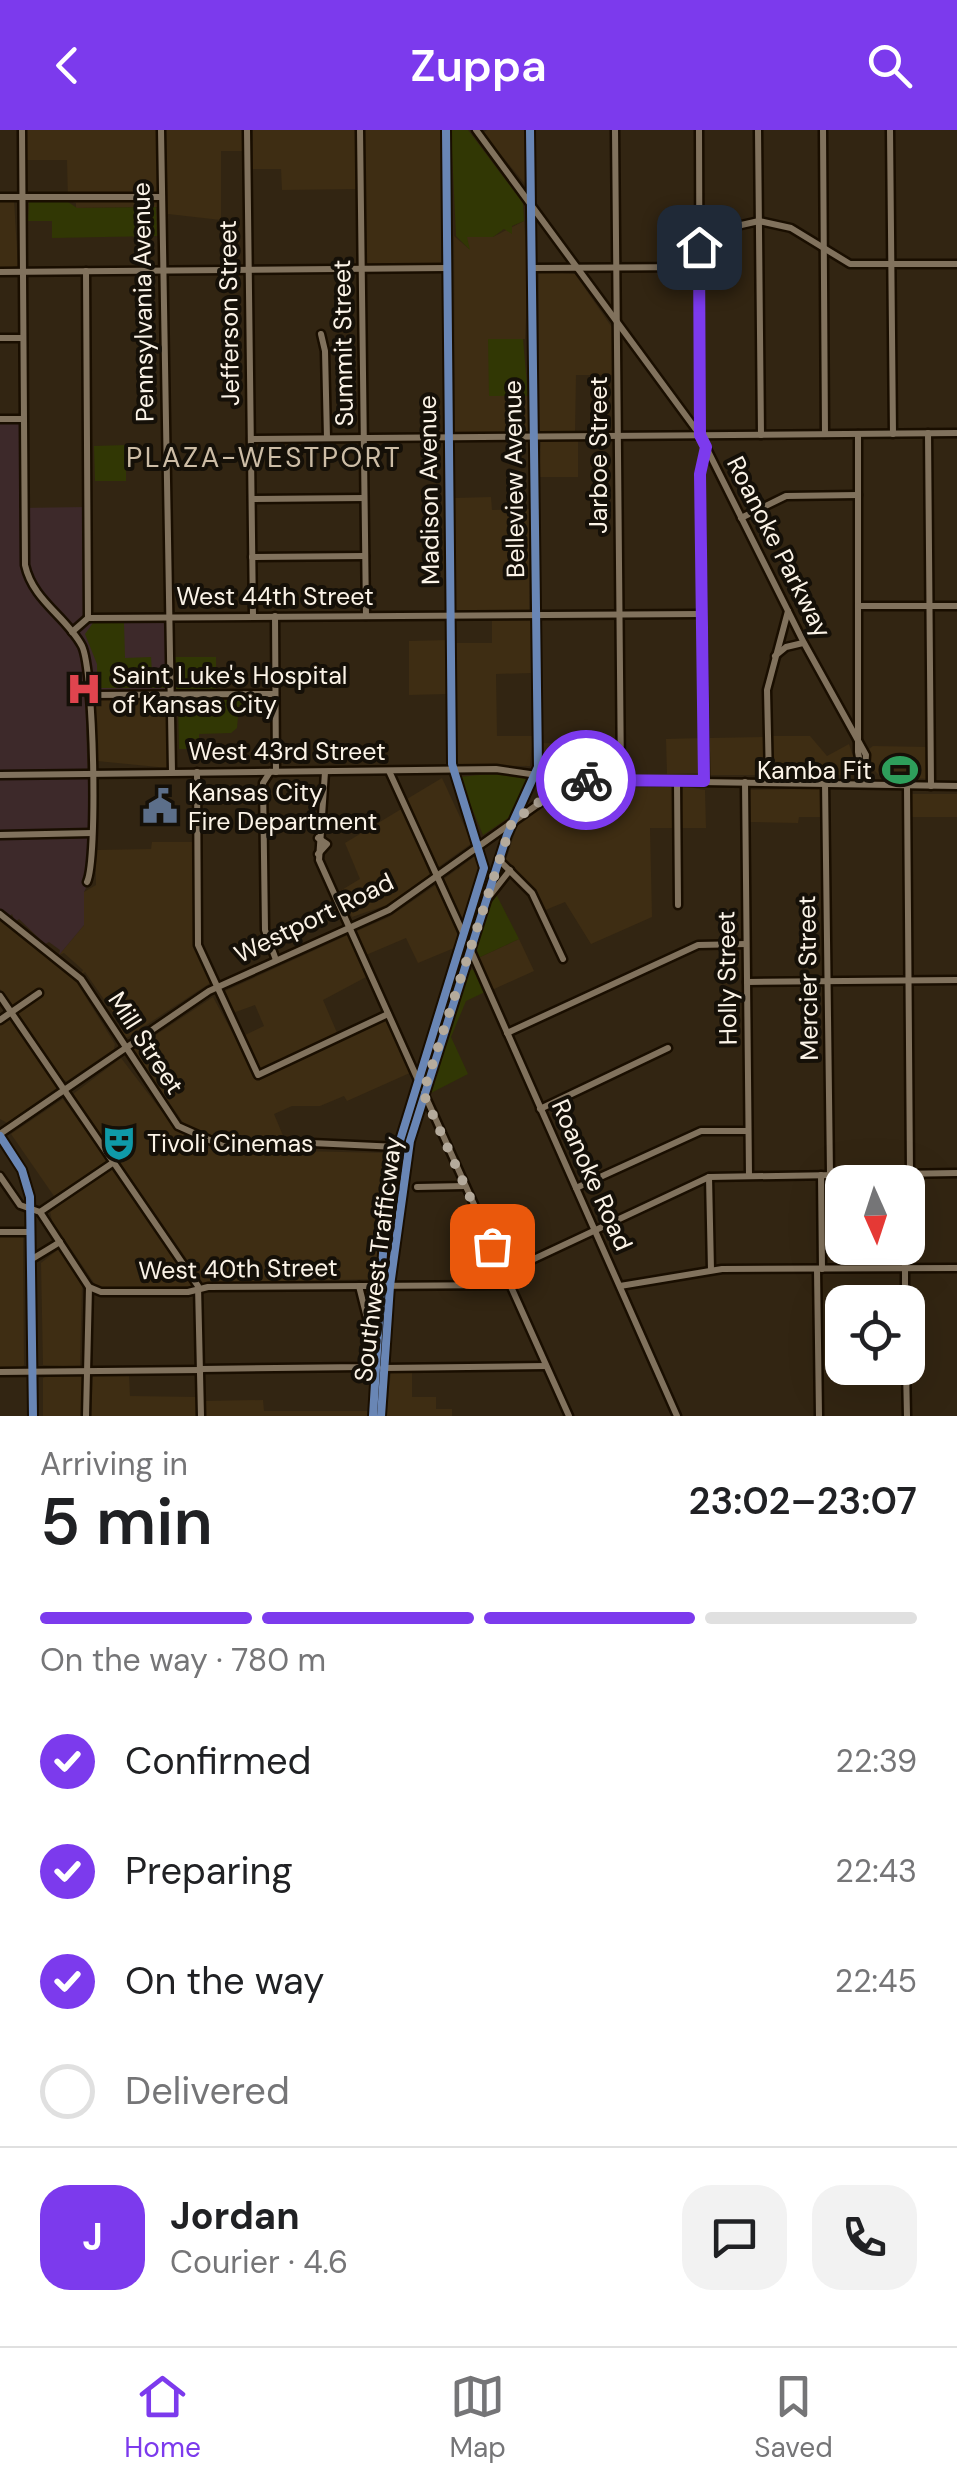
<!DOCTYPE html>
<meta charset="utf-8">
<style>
:root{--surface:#fff;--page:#f2f2f2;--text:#202124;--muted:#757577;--line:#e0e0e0;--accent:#7c3aed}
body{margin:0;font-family:"DM Sans",sans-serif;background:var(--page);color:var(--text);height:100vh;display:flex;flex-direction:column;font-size:38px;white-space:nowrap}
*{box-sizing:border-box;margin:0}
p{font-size:32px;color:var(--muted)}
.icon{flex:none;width:55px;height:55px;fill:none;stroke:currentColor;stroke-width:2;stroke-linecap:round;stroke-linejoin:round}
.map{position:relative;height:1286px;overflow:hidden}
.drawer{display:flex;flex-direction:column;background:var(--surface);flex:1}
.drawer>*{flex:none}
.needle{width:65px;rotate:177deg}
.controls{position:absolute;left:825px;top:1035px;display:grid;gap:20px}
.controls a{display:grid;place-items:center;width:100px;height:100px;border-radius:20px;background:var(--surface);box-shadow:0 10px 40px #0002;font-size:50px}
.pin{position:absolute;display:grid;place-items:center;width:85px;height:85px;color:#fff;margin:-42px;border-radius:20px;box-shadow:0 5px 15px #0006}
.courier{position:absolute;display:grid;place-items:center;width:100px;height:100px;margin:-50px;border:8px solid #7c3aed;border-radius:50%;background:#fff;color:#222;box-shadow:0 2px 12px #0007}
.summary em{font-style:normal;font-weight:600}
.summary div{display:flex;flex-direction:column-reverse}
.summary{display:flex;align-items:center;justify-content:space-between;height:170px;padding:0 40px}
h1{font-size:65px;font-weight:600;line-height:75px}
.bar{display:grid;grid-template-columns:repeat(4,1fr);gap:15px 10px;align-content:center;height:120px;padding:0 40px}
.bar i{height:12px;border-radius:8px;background:var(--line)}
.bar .current{background:var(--accent)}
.bar p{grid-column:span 4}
.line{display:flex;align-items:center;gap:25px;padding:0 40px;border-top:2px solid var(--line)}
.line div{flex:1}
.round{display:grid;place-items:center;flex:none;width:105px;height:105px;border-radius:30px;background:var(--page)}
ol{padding:0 40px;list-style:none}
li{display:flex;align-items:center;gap:30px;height:110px}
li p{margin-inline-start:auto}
li .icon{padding:10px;border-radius:50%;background:var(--accent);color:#fff;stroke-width:4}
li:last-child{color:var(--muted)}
li i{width:55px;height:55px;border:5px solid var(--line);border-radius:50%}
header{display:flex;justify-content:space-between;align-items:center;height:130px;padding:0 40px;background:var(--accent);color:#fff;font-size:45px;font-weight:600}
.menu{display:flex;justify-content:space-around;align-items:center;height:140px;border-top:2px solid var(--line);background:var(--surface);font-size:28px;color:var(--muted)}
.menu a{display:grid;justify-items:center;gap:5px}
.menu .current{color:var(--accent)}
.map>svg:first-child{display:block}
.built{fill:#3e2d13}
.medical{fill:#3d292a}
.green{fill:#313704}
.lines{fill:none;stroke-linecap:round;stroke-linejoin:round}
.minor-casing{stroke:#190e00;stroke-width:11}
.major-casing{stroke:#190e00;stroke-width:12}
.minor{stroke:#81725d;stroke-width:6}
.major{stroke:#6986b5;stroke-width:8}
.done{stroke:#b5ab9c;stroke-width:10;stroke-dasharray:0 18}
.route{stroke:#7c3aed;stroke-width:12}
.labels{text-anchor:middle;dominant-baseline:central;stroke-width:8;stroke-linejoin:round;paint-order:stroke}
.street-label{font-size:25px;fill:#fbf3e7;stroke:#151008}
.poi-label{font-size:25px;fill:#fbf3e7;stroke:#151008;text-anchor:start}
.neighbourhood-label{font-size:28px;letter-spacing:2.5px;fill:#cdbda6;stroke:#151008}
</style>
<header><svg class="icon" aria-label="back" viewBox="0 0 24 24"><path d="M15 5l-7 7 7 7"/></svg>Zuppa<svg class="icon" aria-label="search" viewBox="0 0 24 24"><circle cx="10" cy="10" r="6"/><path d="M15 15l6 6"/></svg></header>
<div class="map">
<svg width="957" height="1286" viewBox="0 0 957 1286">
<rect width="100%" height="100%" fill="#322512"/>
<g class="built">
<path d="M26 0H156L158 77 76 78V73L68 71 67 30H26Z"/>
<path d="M166 0H243V21H221V90L168 84Z"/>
<path d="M253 0H355L357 59 282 60 281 39H253Z"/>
<path d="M365 0H442L444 131 440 136 366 135Z"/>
<path d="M487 0H525V54L483 3Z"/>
<path d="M14 70 18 136 0 139V71Z"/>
<path d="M524 91 528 147 525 209H489V265L529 266 528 302 455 303 454 106 469 119 466 107H493Z"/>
<path d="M539 141 575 144 613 199 615 245H576L575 303 539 301Z"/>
<path d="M541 310H578V347H539Z"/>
<path d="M491 367 492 380 530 379 529 481H456L454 368Z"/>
<path d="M492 488 532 490V543L496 544 497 606H533L530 636 457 635 456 513H492Z"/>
<path d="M448 510V564L409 565V511Z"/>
<path d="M95 568H167L168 638 97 631Z"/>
<path d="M773 606H810L827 626 849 614 857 638 850 645H775Z"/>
<path d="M765 607 764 645H710L709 608Z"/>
<path d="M702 608V643L667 644 666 609Z"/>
<path d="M542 613 619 615 618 644 544 642Z"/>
<path d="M873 616 929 617 928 649 879 645 871 637 869 619Z"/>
<path d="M442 648 472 713 437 738 407 669Z"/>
<path d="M683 656 705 660 706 698H681Z"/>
<path d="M674 657 676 698H650L652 787 591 814 565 772 543 781 532 757 506 730 517 696 569 658Z"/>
<path d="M821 659 823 687H799L798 693 750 692V660Z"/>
<path d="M912 664H957V687H910Z"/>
<path d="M403 678 430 745 387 775 352 787 340 761 360 749 345 713Z"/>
<path d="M152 712H195L197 819 210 853 125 909 119 901 123 897 85 842 81 844 83 840 64 823 59 825 84 795V762L96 755V720L151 719Z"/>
<path d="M474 727H478L479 742 463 792 444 749Z"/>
<path d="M436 755 460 810 459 816 418 833 406 808 366 825 357 801 389 787Z"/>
<path d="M0 789 72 845 115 914 114 919 67 951 63 950 0 859Z"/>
<path d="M348 805 368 846 323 870 338 905 342 910 387 889 412 942 347 971 344 966 320 976H292L274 984 284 1008 227 1012 206 1007 184 994 133 920 213 867 258 950 329 916 327 911 259 941 243 906 264 896 255 875 233 883 223 862Z"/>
<path d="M519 809 534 841 492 860 478 828Z"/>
<path d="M10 889 58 957 7 993 0 989V894Z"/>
<path d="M121 928 173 996 210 1019 388 1023 391 1031 378 1149 203 1153 73 964Z"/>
<path d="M63 969 108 1032 56 1069 11 1004Z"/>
<path d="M109 1039H114L192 1156 97 1157 52 1091 50 1081Z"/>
<path d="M0 1104 23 1106 24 1235 20 1238H0Z"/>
<path d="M59 1119 82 1156 80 1237 43 1235 41 1133Z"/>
<path d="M391 1242H412V1267H436V1279H452V1286H386Z"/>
<path d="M48 1245 83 1246V1286H43V1248Z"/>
<path d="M93 1245H129L130 1266 199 1267V1286H91Z"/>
<path d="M263 1270 264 1281H370L369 1286H205V1271Z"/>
</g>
<path class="medical" d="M0 292H20L19 378 86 377V485L167 491V560L85 561 91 748 84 762V795L59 825 60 820 49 812 45 814 19 789 15 792 12 784 9 787 0 781Z"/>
<g class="green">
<path d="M451 0H468L523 73 524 91 512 96V104L504 99 493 107H467L470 120 456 106Z"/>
<path d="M68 72 77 78 156 77 157 106 52 108V91H28L29 72Z"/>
<path d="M488 209H523L528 266H489Z"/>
<path d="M126 315V351H95L94 316Z"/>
<path d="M93 493H124L125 528 151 527 152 542H165V558H97V534L85 504Z"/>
<path d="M175 527H216V560H176Z"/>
<path d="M249 569V575H239L237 598 231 603 199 604V609H192V619H179L178 572Z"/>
<path d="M509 642 529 648 508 688 483 705 459 647Z"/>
<path d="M495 762 519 809 478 828 475 819Z"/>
<path d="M474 839 485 862 466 871 451 907 468 944 429 964 468 841Z"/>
</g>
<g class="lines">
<defs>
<g id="minor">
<path d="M22 0 25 435C33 471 66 486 82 516 94 540 98 729 87 752"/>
<path d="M161 0 172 642"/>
<path d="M247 0 253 486"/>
<path d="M360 0 366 486"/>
<path d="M476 0 700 305 804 513 866 625 864 652"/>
<path d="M615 0 621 650"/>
<path d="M699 0 700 304"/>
<path d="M758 0 761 305"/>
<path d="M823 0 825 304"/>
<path d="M890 0 893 304"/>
<path d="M0 67H161"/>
<path d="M700 116 728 98 759 91 791 98 850 134H957"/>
<path d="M532 138 699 137"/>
<path d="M86 141 88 488"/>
<path d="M0 142 447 138"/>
<path d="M321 204 325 221 327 308"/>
<path d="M0 208H22"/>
<path d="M0 289H23"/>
<path d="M928 303 931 656"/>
<path d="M858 304V622L863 650"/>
<path d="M251 309 957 303"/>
<path d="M252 369 364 368"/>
<path d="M741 388 786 366 858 365"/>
<path d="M252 427 365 426"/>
<path d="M859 476H957"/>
<path d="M275 486 276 642"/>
<path d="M88 488 702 484"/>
<path d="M72 502 88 488"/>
<path d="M775 526 786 517 803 513"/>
<path d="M90 565 275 564"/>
<path d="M389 641 464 805"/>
<path d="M197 642 198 815 258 945 388 884"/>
<path d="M270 642 263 653 265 800 276 830"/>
<path d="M325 642 319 730 418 950"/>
<path d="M0 645 496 639 571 650"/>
<path d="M677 651 678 775"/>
<path d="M705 651 700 344 706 318"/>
<path d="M769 651 767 560 788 481"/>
<path d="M745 652 749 1045"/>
<path d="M825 652 830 1044"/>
<path d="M907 655 910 1044"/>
<path d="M0 705 92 703"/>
<path d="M318 724 327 714 318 708"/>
<path d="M499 730 532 763 563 829"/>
<path d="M488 768 510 740"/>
<path d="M0 784 81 849 178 996 223 1016 290 1012 398 1017"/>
<path d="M471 821 677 1286"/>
<path d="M747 852 957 850"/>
<path d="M0 866 198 1156 201 1286"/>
<path d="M0 890 39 863"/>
<path d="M507 903 698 815 746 814"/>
<path d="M424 963 569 1286"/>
<path d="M540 979 668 918"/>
<path d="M0 1004 209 861 389 780 572 650 957 656"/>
<path d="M821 1045 822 1139"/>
<path d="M0 1046 20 1075 40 1082 89 1157 86 1286"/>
<path d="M709 1047 711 1140"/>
<path d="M417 1057 465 1056"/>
<path d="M576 1058 701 1001H748"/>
<path d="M40 1082 114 1032"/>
<path d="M0 1102H30"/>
<path d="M905 1118V1172"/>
<path d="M32 1129 60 1112"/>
<path d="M817 1139 819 1286"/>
<path d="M504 1143 709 1047 957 1043"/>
<path d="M620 1156 722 1139 957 1138"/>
<path d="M89 1157 101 1162H188L208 1157 509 1155"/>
<path d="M383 1238 546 1236"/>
<path d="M906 1238 907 1286"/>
<path d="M201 1239 363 1237 369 1196 359 1156"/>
<path d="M0 1242 201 1240"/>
</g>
<g id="major">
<path d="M0 1006 22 1040 30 1067 33 1286"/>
<path d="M373 1286 384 1107 398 1017 484 738 452 634 446 0"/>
<path d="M381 1286 390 1156 410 1011 507 705 538 637 530 0"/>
</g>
</defs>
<use href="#minor" class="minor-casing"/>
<use href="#major" class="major-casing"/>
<use href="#minor" class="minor"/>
<use href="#major" class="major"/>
</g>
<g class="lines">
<path class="done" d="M492 1116 423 963 512 692 558 658 586 650"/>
<path class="route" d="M586 650 704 651 700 344 706 317 700 305 699 117"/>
</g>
<defs>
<symbol id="hospital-bare" viewBox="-9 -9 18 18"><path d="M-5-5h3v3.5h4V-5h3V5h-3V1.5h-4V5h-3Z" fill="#e0444e" stroke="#151008" stroke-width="2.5" paint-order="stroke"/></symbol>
<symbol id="stadium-bare" viewBox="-9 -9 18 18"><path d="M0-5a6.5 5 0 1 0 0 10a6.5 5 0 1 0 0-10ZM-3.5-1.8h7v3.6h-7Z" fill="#2e9e5b" stroke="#151008" stroke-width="2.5" paint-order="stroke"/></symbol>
<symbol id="civic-bare" viewBox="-9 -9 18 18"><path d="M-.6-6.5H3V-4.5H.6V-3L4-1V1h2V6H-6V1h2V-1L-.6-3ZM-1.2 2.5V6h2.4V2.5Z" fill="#5c6f8a" stroke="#151008" stroke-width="2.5" paint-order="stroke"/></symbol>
<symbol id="theatre-bare" viewBox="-9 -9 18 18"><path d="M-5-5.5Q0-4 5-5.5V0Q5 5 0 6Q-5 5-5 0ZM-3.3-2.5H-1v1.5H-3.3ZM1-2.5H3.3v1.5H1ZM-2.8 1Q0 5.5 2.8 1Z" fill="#0f9aa8" stroke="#151008" stroke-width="2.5" paint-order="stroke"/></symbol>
</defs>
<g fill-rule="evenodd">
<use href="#hospital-bare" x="59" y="534" width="50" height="50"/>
<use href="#stadium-bare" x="875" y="615" width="50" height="50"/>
<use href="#civic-bare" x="135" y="651" width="50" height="50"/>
<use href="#theatre-bare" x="94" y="988" width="50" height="50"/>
</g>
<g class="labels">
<g class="street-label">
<text transform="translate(143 172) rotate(-91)">Pennsylvania Avenue</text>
<text transform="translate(229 183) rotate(-91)">Jefferson Street</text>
<text transform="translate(343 213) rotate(-91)">Summit Street</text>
<text transform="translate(598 325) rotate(-90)">Jarboe Street</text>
<text transform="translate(514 349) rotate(-91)">Belleview Avenue</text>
<text transform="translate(429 360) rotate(-91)">Madison Avenue</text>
<text transform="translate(779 417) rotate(63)">Roanoke Parkway</text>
<text x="275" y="466">West 44th Street</text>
<text x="287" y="621">West 43rd Street</text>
<text transform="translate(314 788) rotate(-26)">Westport Road</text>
<text transform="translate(727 848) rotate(-91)">Holly Street</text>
<text transform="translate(808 848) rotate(-91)">Mercier Street</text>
<text transform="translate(146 913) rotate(57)">Mill Street</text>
<text transform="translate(592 1045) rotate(66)">Roanoke Road</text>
<text transform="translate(378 1129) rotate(-83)">Southwest Trafficway</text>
<text transform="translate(238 1139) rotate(-1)">West 40th Street</text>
</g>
<g class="poi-label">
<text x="112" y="545">Saint Luke's Hospital<tspan x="112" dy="29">of Kansas City</tspan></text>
<text x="872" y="640" text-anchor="end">Kamba Fit</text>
<text x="188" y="662">Kansas City<tspan x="188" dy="29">Fire Department</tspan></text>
<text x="147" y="1013">Tivoli Cinemas</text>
</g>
<g class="neighbourhood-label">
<text x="264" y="327">PLAZA-WESTPORT</text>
</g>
</g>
</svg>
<div class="controls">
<a><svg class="needle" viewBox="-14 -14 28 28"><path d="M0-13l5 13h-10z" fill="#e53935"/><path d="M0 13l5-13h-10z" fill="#757577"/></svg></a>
<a><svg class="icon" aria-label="locate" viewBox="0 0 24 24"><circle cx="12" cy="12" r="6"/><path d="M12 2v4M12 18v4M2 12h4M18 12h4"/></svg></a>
</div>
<div class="pin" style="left:492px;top:1116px;background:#ea580c"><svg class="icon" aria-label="bag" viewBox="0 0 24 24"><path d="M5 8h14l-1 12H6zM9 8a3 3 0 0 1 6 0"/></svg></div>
<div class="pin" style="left:699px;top:117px;background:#1f2937"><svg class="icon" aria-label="home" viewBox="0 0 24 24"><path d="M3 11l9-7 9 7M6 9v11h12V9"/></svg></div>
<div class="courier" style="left:586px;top:650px"><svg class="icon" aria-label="bike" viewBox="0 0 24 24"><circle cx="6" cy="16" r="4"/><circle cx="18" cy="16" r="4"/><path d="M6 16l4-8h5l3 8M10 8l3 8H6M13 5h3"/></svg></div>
</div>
<section class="drawer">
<div class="summary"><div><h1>5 min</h1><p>Arriving in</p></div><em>23:02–23:07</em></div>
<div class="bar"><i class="current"></i><i class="current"></i><i class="current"></i><i></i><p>On the way · 780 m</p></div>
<ol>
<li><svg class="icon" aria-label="check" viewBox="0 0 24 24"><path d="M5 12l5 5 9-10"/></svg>Confirmed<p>22:39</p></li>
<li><svg class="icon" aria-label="check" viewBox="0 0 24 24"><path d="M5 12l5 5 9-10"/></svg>Preparing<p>22:43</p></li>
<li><svg class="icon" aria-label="check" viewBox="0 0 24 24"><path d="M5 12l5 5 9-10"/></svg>On the way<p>22:45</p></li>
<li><i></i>Delivered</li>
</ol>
<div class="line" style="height:180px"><b class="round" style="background:var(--accent);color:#fff">J</b><div><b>Jordan</b><p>Courier · 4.6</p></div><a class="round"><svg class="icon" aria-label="chat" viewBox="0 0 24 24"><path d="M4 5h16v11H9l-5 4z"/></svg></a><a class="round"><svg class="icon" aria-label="phone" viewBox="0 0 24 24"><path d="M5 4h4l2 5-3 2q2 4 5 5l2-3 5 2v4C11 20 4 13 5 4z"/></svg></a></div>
</section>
<nav class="menu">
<a class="current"><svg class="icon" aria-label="home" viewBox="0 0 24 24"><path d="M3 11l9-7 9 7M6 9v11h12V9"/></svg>Home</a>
<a><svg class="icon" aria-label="map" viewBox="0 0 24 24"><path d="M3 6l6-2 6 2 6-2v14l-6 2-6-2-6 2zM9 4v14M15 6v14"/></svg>Map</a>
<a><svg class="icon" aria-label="saved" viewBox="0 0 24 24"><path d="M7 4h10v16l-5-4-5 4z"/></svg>Saved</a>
</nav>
